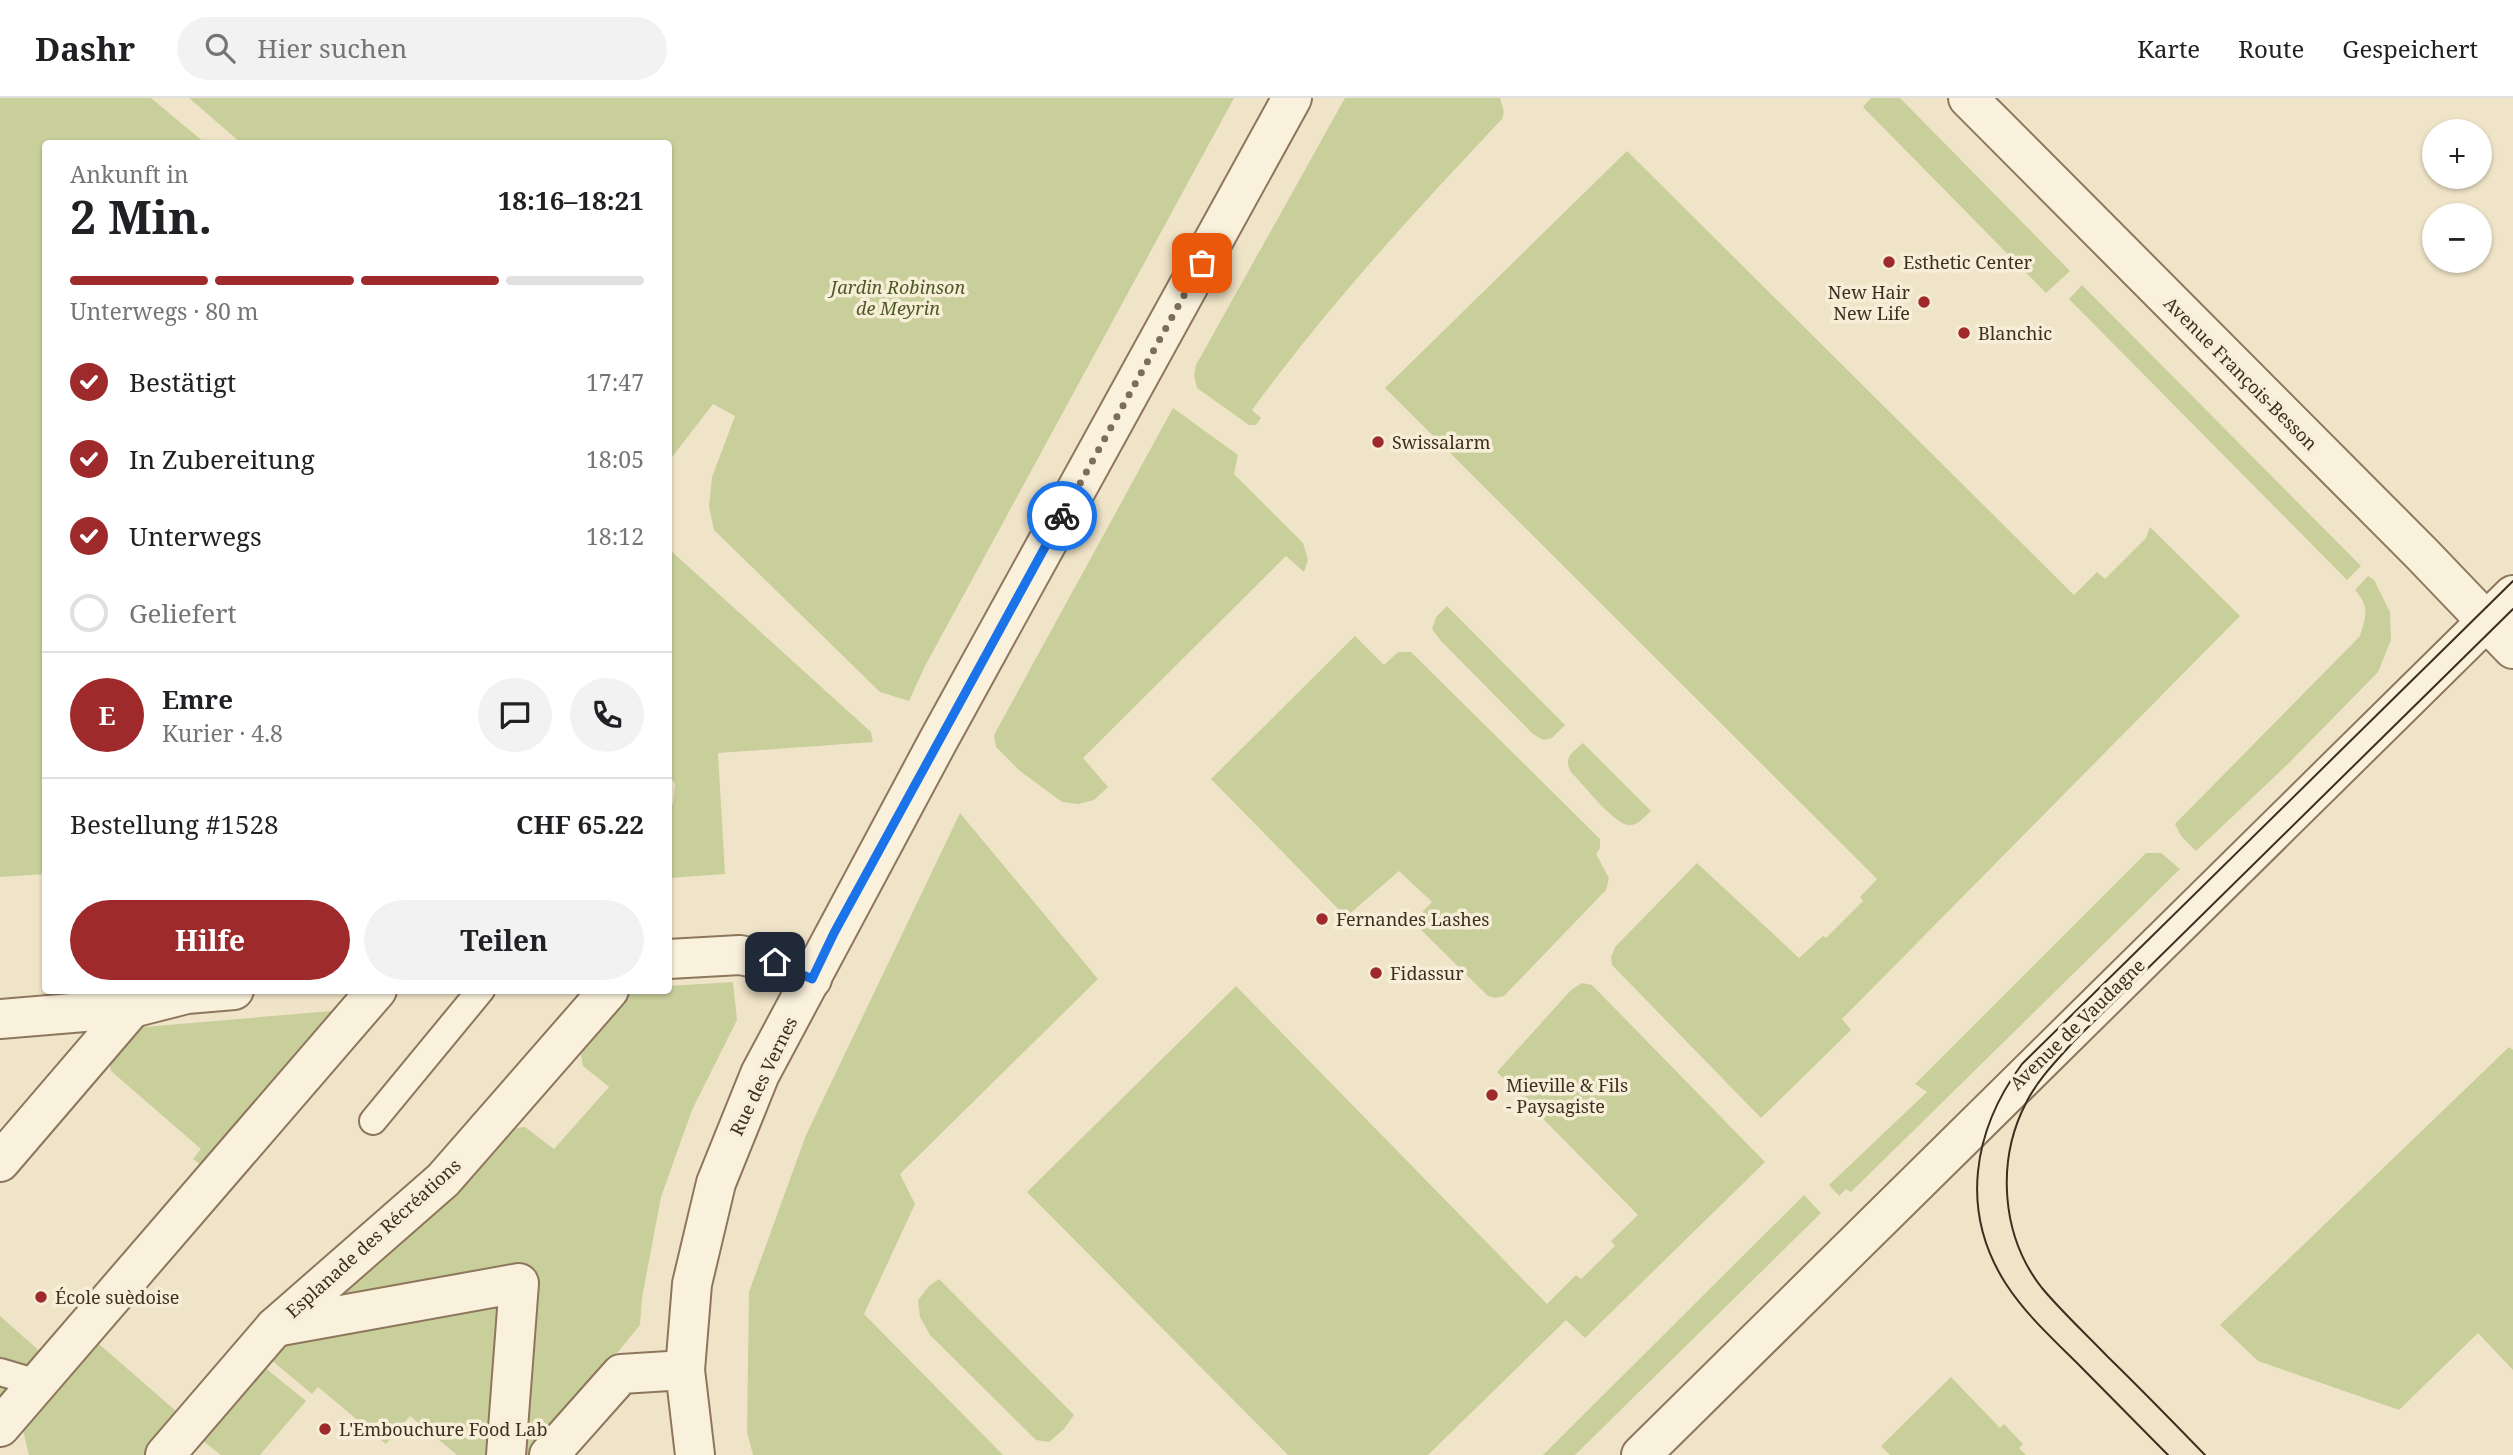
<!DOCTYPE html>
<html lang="de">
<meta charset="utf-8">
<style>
:root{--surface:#fff;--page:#f2f2f2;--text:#202124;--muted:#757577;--line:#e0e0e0;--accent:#9e2a2b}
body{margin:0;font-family:"Noto Serif",serif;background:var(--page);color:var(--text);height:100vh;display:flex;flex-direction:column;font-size:26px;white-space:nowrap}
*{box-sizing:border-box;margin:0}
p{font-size:23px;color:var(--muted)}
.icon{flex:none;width:38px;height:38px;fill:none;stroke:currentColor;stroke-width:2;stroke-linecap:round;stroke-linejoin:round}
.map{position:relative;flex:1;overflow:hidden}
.panel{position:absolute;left:42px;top:42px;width:630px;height:854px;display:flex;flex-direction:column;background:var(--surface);border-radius:7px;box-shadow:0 2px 5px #0004}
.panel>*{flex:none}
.controls{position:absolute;left:2422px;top:21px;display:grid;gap:14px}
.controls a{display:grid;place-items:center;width:70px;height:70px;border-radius:50%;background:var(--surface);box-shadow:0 2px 5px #0004;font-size:35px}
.pin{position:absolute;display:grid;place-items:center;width:60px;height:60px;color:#fff;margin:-30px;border-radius:14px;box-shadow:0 4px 10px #0006}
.courier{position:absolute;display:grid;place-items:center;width:70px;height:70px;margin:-35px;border:5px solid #1a73e8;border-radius:50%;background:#fff;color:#222;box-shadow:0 2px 9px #0007}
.head em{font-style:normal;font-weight:700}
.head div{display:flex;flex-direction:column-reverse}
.head{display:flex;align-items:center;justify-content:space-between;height:119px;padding:0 28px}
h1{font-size:46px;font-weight:700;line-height:52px}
.bar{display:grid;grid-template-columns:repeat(4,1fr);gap:10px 7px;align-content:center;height:84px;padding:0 28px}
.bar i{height:9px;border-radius:5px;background:var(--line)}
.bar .on{background:var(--accent)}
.bar p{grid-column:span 4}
.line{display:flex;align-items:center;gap:18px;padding:0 28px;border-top:2px solid var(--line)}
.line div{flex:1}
.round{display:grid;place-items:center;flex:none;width:74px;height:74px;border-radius:37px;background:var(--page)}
ol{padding:0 28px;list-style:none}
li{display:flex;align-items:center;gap:21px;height:77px}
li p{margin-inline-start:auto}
li .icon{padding:7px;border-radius:50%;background:var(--accent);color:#fff;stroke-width:4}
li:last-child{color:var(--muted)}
li i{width:38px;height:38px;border:4px solid var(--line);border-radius:50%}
.primary-button{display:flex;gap:14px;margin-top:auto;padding:14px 28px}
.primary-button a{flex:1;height:80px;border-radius:42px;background:var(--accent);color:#fff;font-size:28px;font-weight:700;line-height:80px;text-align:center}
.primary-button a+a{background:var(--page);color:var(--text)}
header{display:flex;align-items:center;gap:42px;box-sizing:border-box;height:98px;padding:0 35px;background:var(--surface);border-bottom:2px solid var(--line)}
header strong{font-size:33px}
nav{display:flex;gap:38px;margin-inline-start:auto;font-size:24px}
.search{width:490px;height:63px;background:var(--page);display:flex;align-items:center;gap:18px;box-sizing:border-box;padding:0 24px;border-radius:38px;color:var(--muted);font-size:26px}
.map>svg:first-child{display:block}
.green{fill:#c9cf9b}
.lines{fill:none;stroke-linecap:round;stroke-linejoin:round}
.service-casing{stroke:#8d765c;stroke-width:30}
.pedestrian-casing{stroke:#8d765c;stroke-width:42}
.minor-casing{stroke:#8d765c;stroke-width:42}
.tertiary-casing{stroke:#8d765c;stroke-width:42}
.service{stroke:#faf1dc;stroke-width:26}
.pedestrian{stroke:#faf1dc;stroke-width:38}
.minor{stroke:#faf1dc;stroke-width:38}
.tertiary{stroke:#faf1dc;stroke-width:38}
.tram{stroke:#3d2e20;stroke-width:2}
.done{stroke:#7c6e5b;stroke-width:7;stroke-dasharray:0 12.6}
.route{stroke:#1a73e8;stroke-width:9}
.poi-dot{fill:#9e2a2b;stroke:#f7eed8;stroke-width:2.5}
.labels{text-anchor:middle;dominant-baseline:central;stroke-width:7;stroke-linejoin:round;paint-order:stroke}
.poi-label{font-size:18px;fill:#3d2e20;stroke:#f7eed8;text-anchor:start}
.park-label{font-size:18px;font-style:italic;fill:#4d5a26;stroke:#f7eed8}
.street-label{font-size:18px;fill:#3d2e20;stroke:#f7eed8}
</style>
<header>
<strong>Dashr</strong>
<div class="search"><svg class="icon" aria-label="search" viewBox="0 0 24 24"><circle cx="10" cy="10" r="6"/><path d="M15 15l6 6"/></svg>Hier suchen</div>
<nav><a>Karte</a><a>Route</a><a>Gespeichert</a></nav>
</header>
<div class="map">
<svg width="2513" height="1357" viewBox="0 0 2513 1357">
<rect width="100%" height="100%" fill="#f0e4c8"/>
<g class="green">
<path d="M0 0H151L205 45 46 46 45 776 0 779Z"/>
<path d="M189 0H1234L924 570 909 603 880 594 714 432 709 409 712 379 735 318 713 306 669 363 668 46 241 45Z"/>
<path d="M1345 0H1500L1504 14 1502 21C1414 114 1328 208 1252 312L1261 320 1256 327H1249L1197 290 1194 277 1196 267Z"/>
<path d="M1871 0H1900L2070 173 2046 195 1863 9Z"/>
<path d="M1627 53 2074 497 2097 474 2105 481 2146 440 2150 429 2240 518 1842 921 1851 932 1761 1020 1612 867 1611 859 1615 849 1697 765 1799 860 1823 838 1826 840 1863 803 1860 799 1877 781 1385 290Z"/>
<path d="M2082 187 2361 468 2347 482 2069 201Z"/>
<path d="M1173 310 1238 357 1234 376 1303 445 1308 462 1304 474 1286 458 1083 660 1108 689 1094 702 1078 706 1062 704 1020 673 996 649 994 637Z"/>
<path d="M669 451 871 634 873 644 718 655 725 776 669 780V710L673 706 675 686 668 674Z"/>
<path d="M2368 478 2374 482 2390 514 2391 542 2378 574 2288 666 2196 753 2181 738 2175 726 2360 538C2366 518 2370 509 2355 492Z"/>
<path d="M1447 508 1565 627 1552 640 1543 642 1533 636 1440 542 1432 531 1436 519Z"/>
<path d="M1355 538 1384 567 1398 554H1411L1600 741V750L1596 756 1609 780 1606 792 1504 898 1495 900 1488 898 1413 824 1432 804 1399 773 1346 819 1211 681Z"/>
<path d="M1583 645 1651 713C1645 718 1637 729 1628 727 1613 725 1582 685 1571 674 1563 659 1572 655 1583 645Z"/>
<path d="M960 715 1098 881 900 1076 915 1106 864 1216 1003 1357H753L747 1334 749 1194 806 1037Z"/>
<path d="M2146 755H2161L2180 771 1851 1094 1846 1091 1839 1098 1829 1087 1927 994 1915 986Z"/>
<path d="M733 884 737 922 692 1012 661 1099 642 1200 640 1227 533 1357H457L410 1318 386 1346 318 1289 312 1296 269 1260 502 1032 525 1029 554 1051 609 989 583 968 578 940 620 893 668 892 669 888Z"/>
<path d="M1582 885 1592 887 1765 1064 1585 1240 1566 1222 1428 1357H1288L1027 1094 1236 888 1547 1206 1576 1177 1581 1181 1615 1148 1611 1143 1638 1117 1497 974 1571 892Z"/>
<path d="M343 912 205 1070 193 1061 201 1051 111 973 108 957 132 930Z"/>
<path d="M2509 949 2513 952V1272L2478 1235 2399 1312 2258 1263 2220 1227Z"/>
<path d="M1804 1097 1821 1115 1575 1357H1543Z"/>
<path d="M939 1181 1074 1317 1064 1331 1049 1344 1036 1342 930 1237 920 1219 918 1202 929 1188Z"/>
<path d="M0 1218 44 1257 0 1308Z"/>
<path d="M91 1239 185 1321 154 1357H29L21 1324Z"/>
<path d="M263 1268 306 1303 260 1357H221L199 1340Z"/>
<path d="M1951 1279 2000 1330 2004 1326 2023 1346 2019 1350 2026 1357H1890L1881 1348Z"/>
</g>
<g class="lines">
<defs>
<g id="service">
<path d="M373 1023 481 892"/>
<path d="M0 1274 37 1285"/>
</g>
<g id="pedestrian">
<path d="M0 1064 132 910"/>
<path d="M275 1229 519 1185 506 1357"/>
<path d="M0 1329 377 892"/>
<path d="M165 1357 275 1229 443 1082 609 892"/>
<path d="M549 1357 621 1276 685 1272"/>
</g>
<g id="minor">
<path d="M1968 0 2422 456 2513 551"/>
<path d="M668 861 740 857 775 864 812 881"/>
<path d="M0 921 132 910 187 896 234 892"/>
<path d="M1641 1357 2513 497"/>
</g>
<path id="tertiary" d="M695 1357 685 1272 692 1186 716 1085 760 976 938 643 1292 0"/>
</defs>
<use href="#service" class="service-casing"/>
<use href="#pedestrian" class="pedestrian-casing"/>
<use href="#minor" class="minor-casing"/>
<use href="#tertiary" class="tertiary-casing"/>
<use href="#service" class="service"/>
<use href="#pedestrian" class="pedestrian"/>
<use href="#minor" class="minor"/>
<use href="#tertiary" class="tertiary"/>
<g class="tram">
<path d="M2168 1357C2139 1328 2110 1298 2081 1269 2055 1243 2026 1217 2006 1186 1959 1113 1973 1032 2022 966L2513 483"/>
<path d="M2205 1357C2173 1324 2141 1291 2108 1259 2086 1236 2062 1214 2042 1190 2001 1138 1996 1063 2026 1005 2038 981 2057 962 2075 942L2513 511"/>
</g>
</g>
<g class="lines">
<path class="done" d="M1062 418 1202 165"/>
<path class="route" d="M775 864 812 881 834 835 1062 418"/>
</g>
<g class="poi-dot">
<circle cx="1889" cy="164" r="7"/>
<circle cx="1924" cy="204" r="7"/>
<circle cx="1964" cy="235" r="7"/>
<circle cx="1378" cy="344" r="7"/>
<circle cx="1322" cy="821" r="7"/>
<circle cx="1376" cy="875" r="7"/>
<circle cx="1492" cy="997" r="7"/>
<circle cx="41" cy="1199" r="7"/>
<circle cx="325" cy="1331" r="7"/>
</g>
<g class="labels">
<g class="poi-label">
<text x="1903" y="164">Esthetic Center</text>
<text x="1910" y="194" text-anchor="end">New Hair<tspan x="1910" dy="21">New Life</tspan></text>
<text x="1978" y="235">Blanchic</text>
<text x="1392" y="344">Swissalarm</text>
<text x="1336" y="821">Fernandes Lashes</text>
<text x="1390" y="875">Fidassur</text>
<text x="1506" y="987">Mieville &amp; Fils<tspan x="1506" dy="21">- Paysagiste</tspan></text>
<text x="55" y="1199">École suèdoise</text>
<text x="339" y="1331">L'Embouchure Food Lab</text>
</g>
<g class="park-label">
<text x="898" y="189">Jardin Robinson<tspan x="898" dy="21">de Meyrin</tspan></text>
</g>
<g class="street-label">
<text transform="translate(2241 275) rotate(45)">Avenue François-Besson</text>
<text transform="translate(2077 926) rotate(-44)">Avenue de Vaudagne</text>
<text transform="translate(763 978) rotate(-64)">Rue des Vernes</text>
<text transform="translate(373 1140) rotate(-42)">Esplanade des Récréations</text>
</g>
</g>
</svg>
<div class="controls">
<a>+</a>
<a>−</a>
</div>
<div class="pin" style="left:1202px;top:165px;background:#ea580c"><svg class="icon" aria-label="bag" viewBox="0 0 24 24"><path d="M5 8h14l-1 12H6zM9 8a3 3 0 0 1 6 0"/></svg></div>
<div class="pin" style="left:775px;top:864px;background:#1f2937"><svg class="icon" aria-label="home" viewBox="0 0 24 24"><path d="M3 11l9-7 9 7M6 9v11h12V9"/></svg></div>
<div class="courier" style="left:1062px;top:418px"><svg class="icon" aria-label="bike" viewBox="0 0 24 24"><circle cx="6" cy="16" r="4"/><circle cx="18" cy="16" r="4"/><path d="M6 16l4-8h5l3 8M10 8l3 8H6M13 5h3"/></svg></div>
<section class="panel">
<div class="head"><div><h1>2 Min.</h1><p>Ankunft in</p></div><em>18:16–18:21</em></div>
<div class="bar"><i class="on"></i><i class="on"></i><i class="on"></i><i></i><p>Unterwegs · 80 m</p></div>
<ol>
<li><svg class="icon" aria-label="check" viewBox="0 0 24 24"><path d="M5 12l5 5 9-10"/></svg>Bestätigt<p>17:47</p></li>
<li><svg class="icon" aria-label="check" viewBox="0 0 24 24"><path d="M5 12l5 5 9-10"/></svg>In Zubereitung<p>18:05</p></li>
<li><svg class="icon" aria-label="check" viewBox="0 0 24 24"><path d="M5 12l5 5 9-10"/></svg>Unterwegs<p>18:12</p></li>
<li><i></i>Geliefert</li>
</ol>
<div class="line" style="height:126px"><b class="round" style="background:var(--accent);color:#fff">E</b><div><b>Emre</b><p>Kurier · 4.8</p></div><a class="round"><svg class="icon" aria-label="chat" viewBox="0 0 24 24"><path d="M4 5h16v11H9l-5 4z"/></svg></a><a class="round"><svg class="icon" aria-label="phone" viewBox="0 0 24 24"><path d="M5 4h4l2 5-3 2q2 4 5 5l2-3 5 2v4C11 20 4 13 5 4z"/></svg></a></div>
<div class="line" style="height:91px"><div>Bestellung #1528</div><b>CHF 65.22</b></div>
<div class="primary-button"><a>Hilfe</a><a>Teilen</a></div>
</section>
</div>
